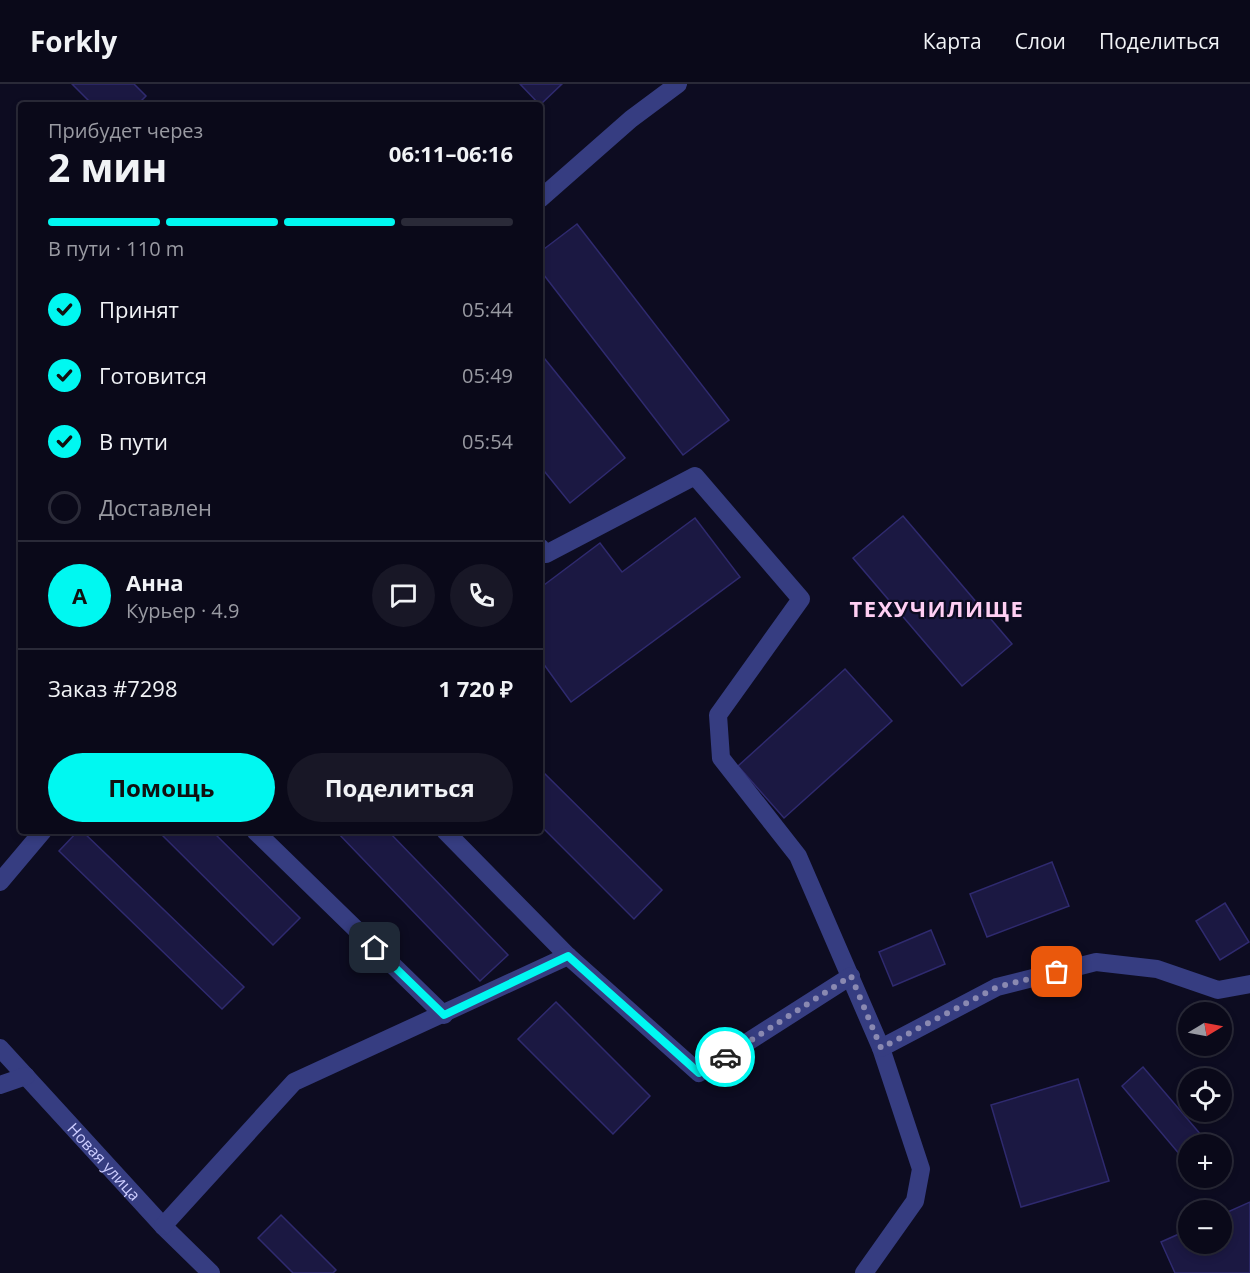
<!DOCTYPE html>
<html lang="ru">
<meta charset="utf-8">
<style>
:root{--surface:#0a0919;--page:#181726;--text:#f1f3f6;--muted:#999aa2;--line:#2a2a38;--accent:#00f8f1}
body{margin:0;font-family:"Open Sans",sans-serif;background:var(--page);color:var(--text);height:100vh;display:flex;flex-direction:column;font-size:22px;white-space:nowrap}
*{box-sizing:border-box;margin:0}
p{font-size:20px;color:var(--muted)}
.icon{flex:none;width:33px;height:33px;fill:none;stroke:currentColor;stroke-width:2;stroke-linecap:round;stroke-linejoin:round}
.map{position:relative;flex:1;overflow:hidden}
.sheet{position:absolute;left:18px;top:18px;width:525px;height:732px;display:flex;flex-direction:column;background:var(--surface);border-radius:6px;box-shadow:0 3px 9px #0003,0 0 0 2px var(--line)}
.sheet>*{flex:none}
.needle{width:39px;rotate:80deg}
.fabs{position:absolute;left:1178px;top:918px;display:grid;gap:12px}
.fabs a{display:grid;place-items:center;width:54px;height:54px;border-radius:50%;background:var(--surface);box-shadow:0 3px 9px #0003,0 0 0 2px var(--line);font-size:30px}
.pin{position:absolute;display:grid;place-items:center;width:51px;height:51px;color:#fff;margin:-26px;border-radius:12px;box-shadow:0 3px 9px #0006}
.courier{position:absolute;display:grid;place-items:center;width:60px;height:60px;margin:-30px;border:4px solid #00f8f1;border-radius:50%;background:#fff;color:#222;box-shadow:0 2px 8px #0007}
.overview em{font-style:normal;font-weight:700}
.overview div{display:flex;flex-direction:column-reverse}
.overview{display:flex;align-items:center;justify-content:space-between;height:102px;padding:0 30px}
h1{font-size:39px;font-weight:700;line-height:45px}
.bar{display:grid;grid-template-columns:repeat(4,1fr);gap:9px 6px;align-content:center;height:72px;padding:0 30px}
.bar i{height:8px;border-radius:4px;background:var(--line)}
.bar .on{background:var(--accent)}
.bar p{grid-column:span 4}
.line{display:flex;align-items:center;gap:15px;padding:0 30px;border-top:2px solid var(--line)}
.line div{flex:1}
.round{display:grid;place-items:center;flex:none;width:63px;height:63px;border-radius:32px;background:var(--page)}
ol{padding:0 30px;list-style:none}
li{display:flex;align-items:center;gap:18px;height:66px}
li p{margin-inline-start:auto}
li .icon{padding:6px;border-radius:50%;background:var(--accent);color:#111;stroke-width:4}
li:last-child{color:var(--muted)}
li i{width:33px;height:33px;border:3px solid var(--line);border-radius:50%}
.cta{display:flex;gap:12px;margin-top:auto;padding:12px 30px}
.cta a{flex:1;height:69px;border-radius:36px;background:var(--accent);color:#111;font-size:24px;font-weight:700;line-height:69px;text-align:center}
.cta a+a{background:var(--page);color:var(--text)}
header{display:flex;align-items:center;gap:36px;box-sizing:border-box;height:84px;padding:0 30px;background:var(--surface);border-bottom:2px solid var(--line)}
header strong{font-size:28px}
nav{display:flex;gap:33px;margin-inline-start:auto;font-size:21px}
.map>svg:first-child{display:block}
.building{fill:#1b1842;stroke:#2f2a6f;stroke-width:1.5}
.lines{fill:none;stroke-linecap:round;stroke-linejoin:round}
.minor{stroke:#363d81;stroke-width:18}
.done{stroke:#8a89b1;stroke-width:6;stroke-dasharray:0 10.8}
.route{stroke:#00f8f1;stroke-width:8}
.labels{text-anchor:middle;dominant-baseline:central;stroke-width:4.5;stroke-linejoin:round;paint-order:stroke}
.street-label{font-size:16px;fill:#cdcdff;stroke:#0d0c21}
.district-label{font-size:22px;font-weight:bold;letter-spacing:1.5px;fill:#ffcff3;stroke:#0d0c21}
</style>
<header>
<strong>Forkly</strong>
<nav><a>Карта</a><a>Слои</a><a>Поделиться</a></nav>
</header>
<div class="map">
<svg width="1250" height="1189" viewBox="0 0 1250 1189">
<rect width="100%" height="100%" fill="#0d0c21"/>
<g class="building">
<path d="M72 0H134L146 12 137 21H93Z"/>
<path d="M520 0H562L540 21Z"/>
<path d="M577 140 729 336 683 371 540 186V168Z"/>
<path d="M540 269 625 374 570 419 540 382Z"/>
<path d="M903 432 1012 560 962 602 853 474Z"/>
<path d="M695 434 740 493 571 618 540 575V504L600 459 622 488Z"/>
<path d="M845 585 892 637 784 734 738 682Z"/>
<path d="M540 685 662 806 634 835 540 741Z"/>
<path d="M78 747H82L244 903 222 925 59 767Z"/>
<path d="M158 747H212L300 834 273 861Z"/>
<path d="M336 747H388L508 871 480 897Z"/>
<path d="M1052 778 1069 822 987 853 970 810Z"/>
<path d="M1225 819 1249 858 1220 876 1196 837Z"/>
<path d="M931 846 945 880 893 902 879 868Z"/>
<path d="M556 918 650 1012 613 1050 518 955Z"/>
<path d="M1143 983 1208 1059 1188 1060 1186 1078 1122 1002Z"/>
<path d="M1078 995 1109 1097 1021 1123 991 1021Z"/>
<path d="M1250 1118V1189H1175L1161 1158 1188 1146V1160H1221V1131Z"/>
<path d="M281 1131 336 1186 333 1189H293L258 1154Z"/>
</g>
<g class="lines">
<g class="minor">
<path d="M540 115 631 35 678 0"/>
<path d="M540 463 546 470 695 392 801 515 718 631 721 674 798 772 881 964 921 1085 915 1117 864 1189"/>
<path d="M255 747 444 931"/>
<path d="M445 747 568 872 699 989 851 892"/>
<path d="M0 798 43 747"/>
<path id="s1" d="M0 964 163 1142 211 1189"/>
<path d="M881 964 997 903 1096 878 1157 885 1218 906 1250 900"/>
<path d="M0 1001 26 992"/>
<path d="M163 1142 294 998 568 872"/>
</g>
</g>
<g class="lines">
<path class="done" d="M725 973 851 892 881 964 997 903 1057 888"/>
<path class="route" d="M375 864 444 931 568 872 699 989 725 973"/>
</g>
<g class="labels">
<g class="street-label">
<text stroke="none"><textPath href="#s1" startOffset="154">Новая улица</textPath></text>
</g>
<g class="district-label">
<text x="937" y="524">ТЕХУЧИЛИЩЕ</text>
</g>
</g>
</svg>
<div class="fabs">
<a><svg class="needle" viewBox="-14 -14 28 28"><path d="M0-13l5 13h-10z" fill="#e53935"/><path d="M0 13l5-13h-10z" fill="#999aa2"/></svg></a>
<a><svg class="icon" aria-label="locate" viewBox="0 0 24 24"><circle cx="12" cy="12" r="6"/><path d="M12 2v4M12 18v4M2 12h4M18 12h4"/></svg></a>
<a>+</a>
<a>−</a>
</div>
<div class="pin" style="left:1057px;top:888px;background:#ea580c"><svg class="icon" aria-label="bag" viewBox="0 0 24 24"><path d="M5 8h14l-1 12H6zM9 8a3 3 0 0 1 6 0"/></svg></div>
<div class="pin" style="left:375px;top:864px;background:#1f2937"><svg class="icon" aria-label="home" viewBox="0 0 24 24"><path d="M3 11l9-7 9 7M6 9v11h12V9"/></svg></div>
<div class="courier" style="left:725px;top:973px"><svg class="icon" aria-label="car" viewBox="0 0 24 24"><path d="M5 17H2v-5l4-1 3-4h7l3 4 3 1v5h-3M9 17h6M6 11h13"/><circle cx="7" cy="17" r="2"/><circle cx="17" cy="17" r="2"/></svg></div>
<section class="sheet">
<div class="overview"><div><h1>2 мин</h1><p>Прибудет через</p></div><em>06:11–06:16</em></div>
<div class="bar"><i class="on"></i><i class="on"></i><i class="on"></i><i></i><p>В пути · 110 m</p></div>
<ol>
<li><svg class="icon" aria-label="check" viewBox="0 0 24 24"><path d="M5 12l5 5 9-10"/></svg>Принят<p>05:44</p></li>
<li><svg class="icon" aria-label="check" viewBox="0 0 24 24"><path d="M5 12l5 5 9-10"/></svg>Готовится<p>05:49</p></li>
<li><svg class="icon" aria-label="check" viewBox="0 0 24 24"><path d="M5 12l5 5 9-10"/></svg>В пути<p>05:54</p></li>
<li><i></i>Доставлен</li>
</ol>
<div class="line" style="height:108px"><b class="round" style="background:var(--accent);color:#111">А</b><div><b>Анна</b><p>Курьер · 4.9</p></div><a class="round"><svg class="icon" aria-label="chat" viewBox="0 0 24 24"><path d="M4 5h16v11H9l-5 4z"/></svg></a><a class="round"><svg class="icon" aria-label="phone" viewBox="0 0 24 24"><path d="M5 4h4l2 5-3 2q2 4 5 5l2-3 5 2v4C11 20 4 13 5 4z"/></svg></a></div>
<div class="line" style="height:78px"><div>Заказ #7298</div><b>1 720 ₽</b></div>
<div class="cta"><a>Помощь</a><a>Поделиться</a></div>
</section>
</div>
